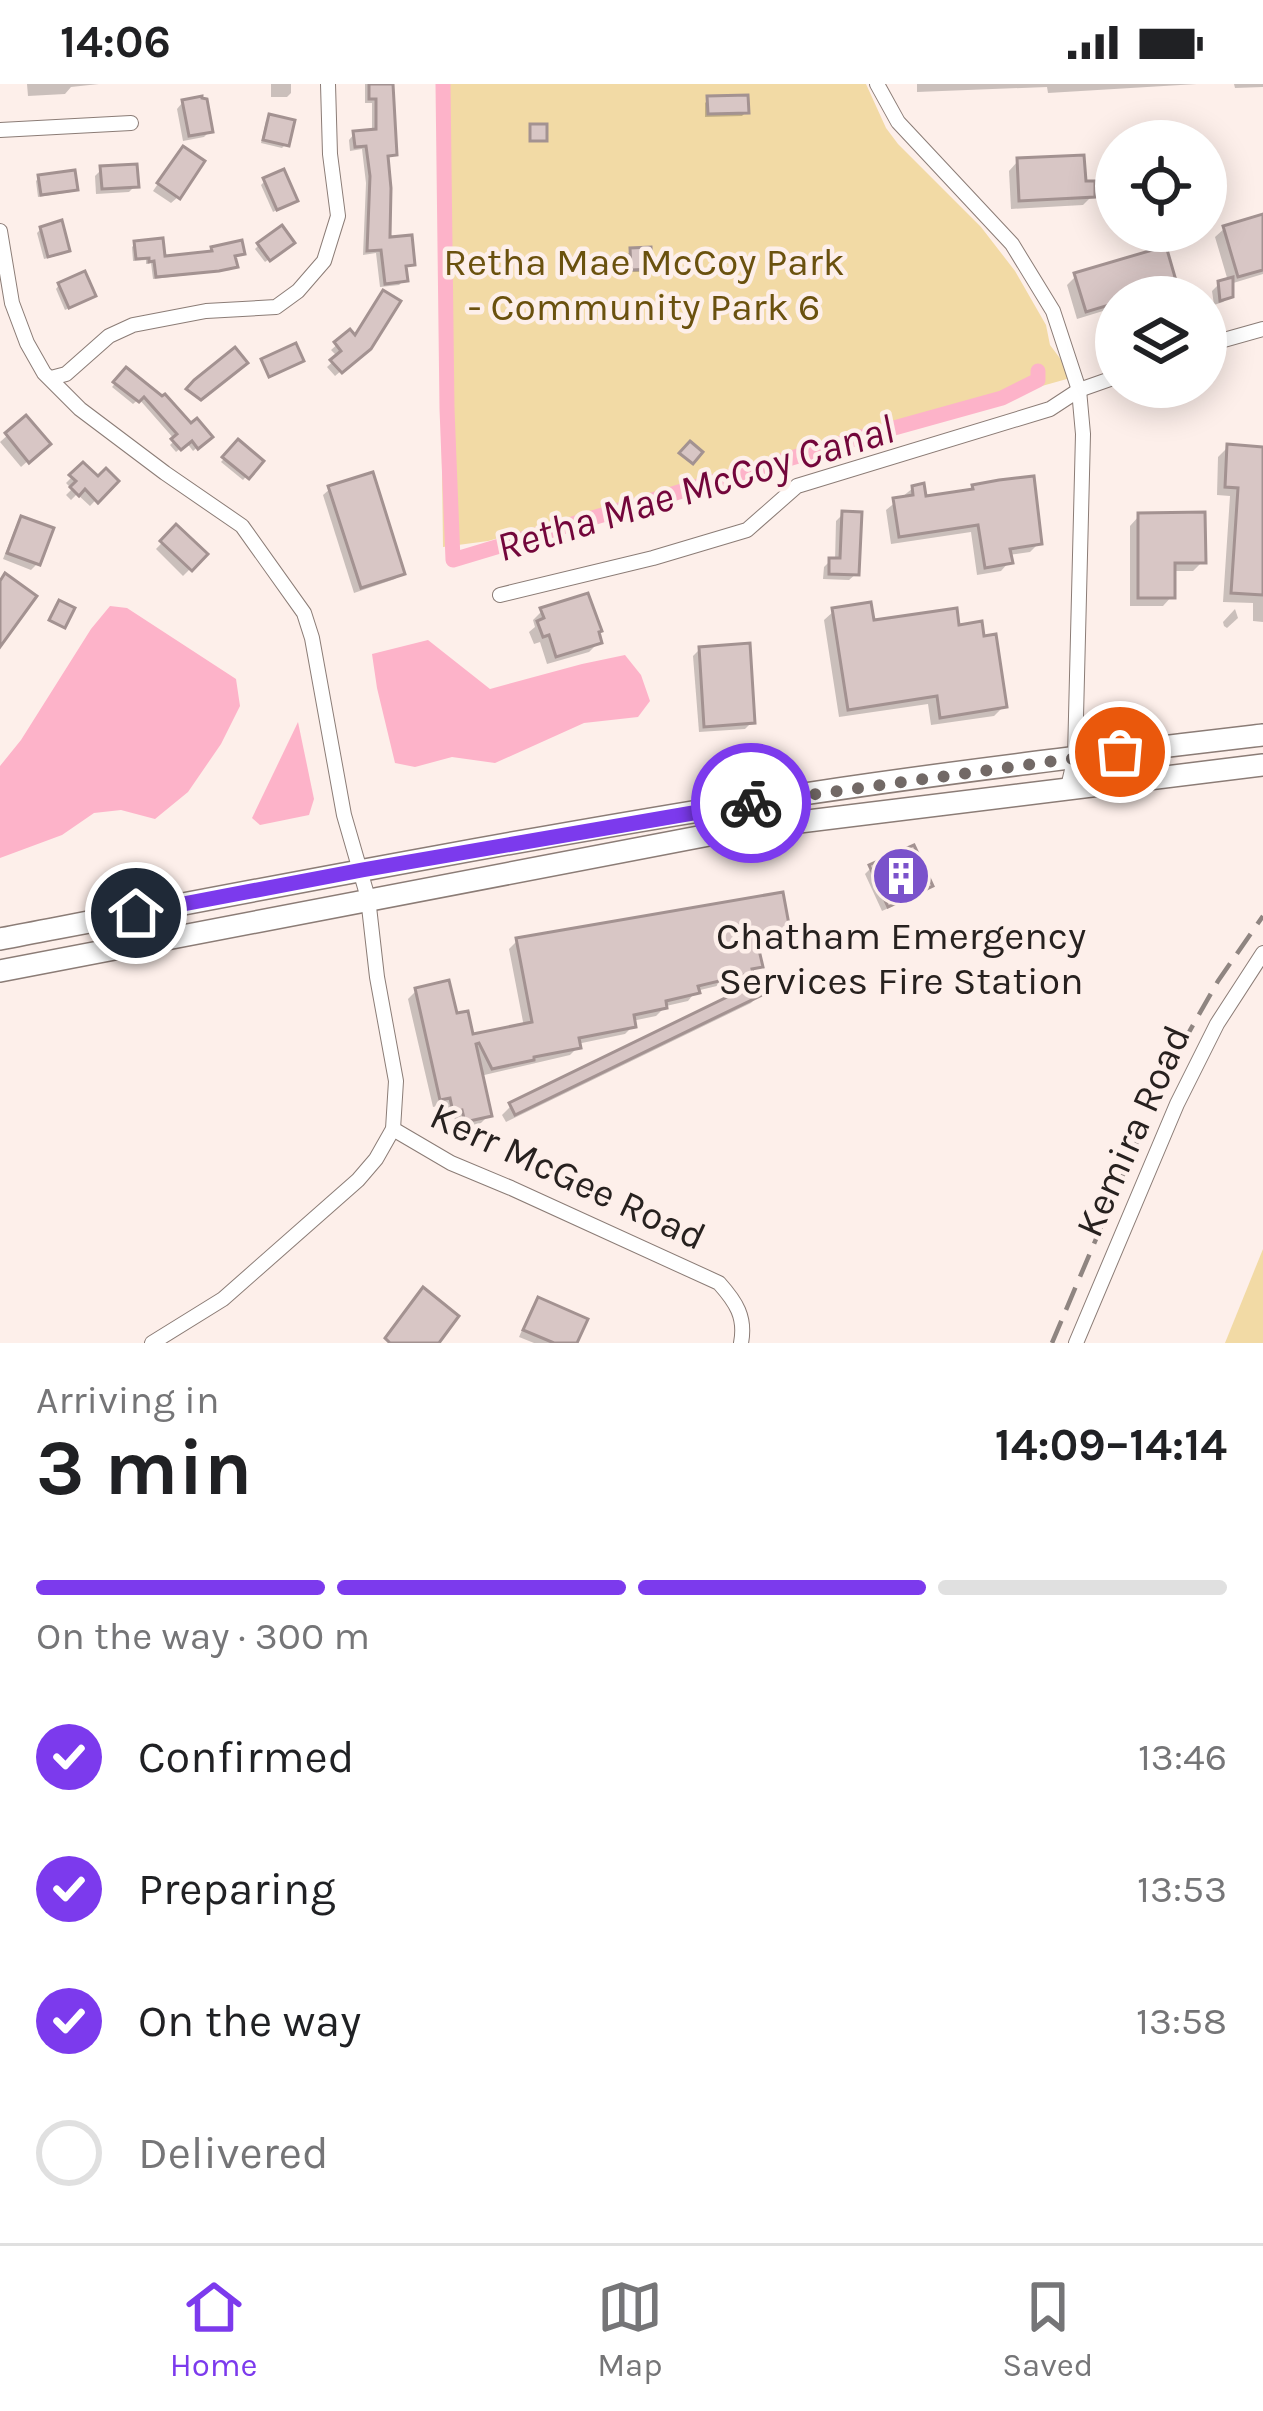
<!DOCTYPE html>
<meta charset="utf-8">
<style>
:root{--surface:#fff;--page:#f6f6f6;--text:#202124;--muted:#757577;--line:#e0e0e0;--accent:#7c3aed}
body{margin:0;font-family:Karla,sans-serif;background:var(--page);color:var(--text);height:100vh;display:flex;flex-direction:column;font-size:45px;white-space:nowrap}
*{box-sizing:border-box;margin:0}
p{font-size:39px;color:var(--muted)}
.icon{flex:none;width:66px;height:66px;fill:none;stroke:currentColor;stroke-width:2;stroke-linecap:round;stroke-linejoin:round}
.map{position:relative;height:1259px;overflow:hidden}
.panel{display:flex;flex-direction:column;background:var(--surface);flex:1}
.panel>*{flex:none}
.buttons{position:absolute;left:1095px;top:36px;display:grid;gap:24px}
.buttons a{display:grid;place-items:center;width:132px;height:132px;border-radius:50%;background:var(--surface);box-shadow:0 6px 30px #0003;font-size:60px}
.pin{position:absolute;display:grid;place-items:center;width:102px;height:102px;color:#fff;margin:-51px;border:6px solid #fff;border-radius:50%;box-shadow:0 3px 12px #0007}
.courier{position:absolute;display:grid;place-items:center;width:120px;height:120px;margin:-60px;border:9px solid #7c3aed;border-radius:50%;background:#fff;color:#222;box-shadow:0 3px 15px #0007}
.overview em{font-style:normal;font-weight:700}
.overview div{display:flex;flex-direction:column-reverse}
.overview{display:flex;align-items:center;justify-content:space-between;height:204px;padding:0 36px}
h1{font-size:78px;font-weight:700;line-height:90px}
.bar{display:grid;grid-template-columns:repeat(4,1fr);gap:18px 12px;align-content:center;height:144px;padding:0 36px}
.bar i{height:15px;border-radius:9px;background:var(--line)}
.bar .selected{background:var(--accent)}
.bar p{grid-column:span 4}
ol{padding:0 36px;list-style:none}
li{display:flex;align-items:center;gap:36px;height:132px}
li p{margin-inline-start:auto}
li .icon{padding:12px;border-radius:50%;background:var(--accent);color:#fff;stroke-width:4}
li:last-child{color:var(--muted)}
li i{width:66px;height:66px;border:6px solid var(--line);border-radius:50%}
.status{display:flex;justify-content:space-between;align-items:center;height:84px;padding:0 60px;background:var(--surface);direction:ltr}
.status svg{height:33px;fill:currentColor}
.tabs{display:flex;justify-content:space-around;align-items:center;height:168px;border-top:3px solid var(--line);background:var(--surface);font-size:33px;color:var(--muted)}
.tabs a{display:grid;justify-items:center;gap:6px}
.tabs .selected{color:var(--accent)}
.map>svg:first-child{display:block}
.green{fill:#f2daa5}
.water{fill:#fdb3c9}
.shadow{fill:#0003}
.lines{fill:none;stroke-linecap:round;stroke-linejoin:round}
.canal{stroke:#fdb3c9;stroke-width:15}
.building{fill:#d8c6c5;stroke:#a39291;stroke-width:3}
.street-casing{stroke:#8b7c76;stroke-width:16}
.primary-casing{stroke:#8b7c76;stroke-width:24}
.street{stroke:#fff;stroke-width:14}
.primary{stroke:#fff;stroke-width:21}
.rail{stroke:#8f8581;stroke-width:4.5;stroke-dasharray:24 12;stroke-linecap:butt}
.done{stroke:#726966;stroke-width:12;stroke-dasharray:0 21.6}
.route{stroke:#7c3aed;stroke-width:15}
.labels{text-anchor:middle;dominant-baseline:central;stroke-width:9;stroke-linejoin:round;paint-order:stroke}
.park-label{font-size:39px;fill:#6a510e;stroke:#fdefea}
.poi-label{font-size:39px;fill:#27211f;stroke:#fdefea}
.street-label{font-size:39px;fill:#27211f;stroke:#fdefea}
.water-label{font-size:42px;font-style:italic;fill:#73063b;stroke:#fdefea}
</style>
<div class="status"><b>14:06</b><svg viewBox="0 0 49 12"><path d="M0 12V9h3v3zM5 12V6h3v6zM10 12V3h3v9zM15 12V0h3v12zM26 1h20v11H26zM47 4h2v5h-2z"/></svg></div>
<div class="map">
<svg width="1263" height="1259" viewBox="0 0 1263 1259">
<rect width="100%" height="100%" fill="#fdefea"/>
<g class="green">
<path d="M437 0H866L886 44 898 60 981 143 1015 187 1046 241 1050 261 1074 293 488 457 443 463Z"/>
<path d="M1263 1165V1259H1225Z"/>
</g>
<g class="water">
<path d="M110 522 127 524 236 595 240 622 221 660 188 708 155 735 121 726 94 729 62 751 0 774V682L21 656 91 545Z"/>
<path d="M428 556 490 605 582 580 625 571 641 591 650 617 638 633 584 639 495 679 452 673 415 683 395 679 377 604 372 570Z"/>
<path d="M298 638 314 715 309 731 260 741 252 734Z"/>
</g>
<g class="shadow">
<path d="M27 0H99L71 3 65 10 28 12Z"/>
<path d="M271 0H291V9L287 13H271Z"/>
<path d="M365 0H390L393 70 388 75 387 157 412 180 403 186 404 196 399 201 380 203 376 169 363 171 366 99 362 65 350 67 349 56 354 50 372 48V19H365Z"/>
<path d="M917 0H1197L1048 9 1047 3 917 8Z"/>
<path d="M1234 0H1263V3L1235 4Z"/>
<path d="M709 15 746 28 742 32 705 33V19Z"/>
<path d="M183 18 210 47 204 53 183 57 177 25Z"/>
<path d="M270 33 286 60 282 64 261 59 266 37Z"/>
<path d="M177 72 178 113 171 119 153 107Z"/>
<path d="M1018 77 1092 112 1083 121 1011 125 1009 87Z"/>
<path d="M102 85 136 101 129 108 96 110 95 92Z"/>
<path d="M39 94 75 105 71 108 38 113 36 97Z"/>
<path d="M265 97 295 116 273 128 261 101Z"/>
<path d="M1263 133V190L1230 200V211L1223 218 1214 221 1212 207 1219 200 1228 197 1215 153 1225 144Z"/>
<path d="M41 145 67 166 63 170 44 175 37 149Z"/>
<path d="M136 159 162 175 207 171 212 166 242 169 233 174 234 182 231 186 153 195 151 179 146 180V176L133 177 132 163Z"/>
<path d="M259 161 288 162 265 178 255 165Z"/>
<path d="M631 167 649 184 645 188H628V170Z"/>
<path d="M1076 192 1174 199 1165 209 1150 213H1116V223L1077 235 1067 201Z"/>
<path d="M59 201 93 212 65 226 56 205Z"/>
<path d="M350 249 362 269 335 292 327 283 338 273 331 266Z"/>
<path d="M126 287 190 343 209 353 193 367 187 359 176 368 170 361 175 356 139 315 133 320 112 303Z"/>
<path d="M26 335 47 360 21 383 0 358Z"/>
<path d="M238 359 260 377 243 396 221 378Z"/>
<path d="M1228 363 1263 366V538L1253 537V519L1223 518 1230 412 1217 411 1218 373Z"/>
<path d="M83 382 98 396 114 397 90 422 77 410 71 416 66 411 72 405 66 399Z"/>
<path d="M913 404 923 415 969 408 973 404 1039 459 1030 468 1008 471 1009 478 1001 487 977 491 971 448 891 460 886 426Z"/>
<path d="M330 405 402 489 395 495 354 509 323 411Z"/>
<path d="M843 430 856 490 849 496 823 495 824 483 830 477H835L836 437Z"/>
<path d="M1139 432 1203 477 1193 487H1172V512L1163 522H1130V442Z"/>
<path d="M22 435 37 480 31 486 3 475 16 442Z"/>
<path d="M176 444 204 471 183 492 156 465Z"/>
<path d="M1235 525 1238 534 1227 544 1224 542 1223 538Z"/>
<path d="M542 527 599 558 589 568 547 580 540 558 534 560 529 548 535 543 533 536Z"/>
<path d="M834 527 871 539 957 544 1004 622 994 632 931 641 928 620 839 633 824 536Z"/>
<path d="M700 565 752 638 745 645 699 648 693 572Z"/>
<path d="M871 784 929 802 923 808 882 827 865 790Z"/>
<path d="M787 845 779 853 755 858 759 882 742 896 696 907 688 917 666 922 656 932 632 937 633 942 625 950 577 960 578 963 570 971 480 992 489 1031 481 1039 457 1045 454 1032 445 1034 442 1021 433 1023 408 915 416 907 455 933 471 954 524 943 509 865 517 857Z"/>
<path d="M760 910 751 919 506 1038 502 1031 511 1022Z"/>
<path d="M538 1216 574 1259H534L519 1253 532 1223Z"/>
</g>
<g class="lines">
<path class="canal" d="M443 0 447 325 453 476 858 354 1002 314 1038 296V287"/>
</g>
<g class="building">
<path d="M369 0H393L397 71 388 72 391 104 390 153 412 151 415 181 406 182 408 197 385 200 381 166 367 167 370 92 366 62 355 63 353 47 376 45V15H369Z"/>
<path d="M748 11 749 29 708 30 707 12Z"/>
<path d="M202 12V14L207 15 213 48 189 52 182 16Z"/>
<path d="M269 30 295 36 289 62 263 56Z"/>
<rect x="530" y="40" width="17" height="17"/>
<path d="M183 62 205 77 180 115 157 99Z"/>
<path d="M1084 71 1086 97H1095V113L1019 117 1017 74Z"/>
<path d="M137 80 139 103 102 105 100 82Z"/>
<path d="M284 85 298 117 277 126 263 94Z"/>
<path d="M75 86 78 106 41 111 38 91Z"/>
<path d="M1263 130V186L1238 193 1223 142Z"/>
<path d="M62 136 70 167 48 173 40 143Z"/>
<path d="M282 141 295 159 270 177 257 159Z"/>
<path d="M163 154 165 172 212 167 211 163 242 156 245 170 235 172 238 183 219 187 156 193 154 177 149 178V174L136 175 134 157Z"/>
<path d="M1166 162 1177 200 1135 213H1116V219L1086 228 1074 189Z"/>
<path d="M651 163 652 185 631 186 630 164Z"/>
<path d="M85 187 96 212 69 224 58 199Z"/>
<path d="M1233 193V213L1220 217 1218 197Z"/>
<path d="M383 206 401 217 371 265 342 289 330 276 341 267 334 258 350 245 355 251Z"/>
<path d="M296 259 304 277 269 293 261 275Z"/>
<path d="M235 263 248 279 201 316 186 305 194 296Z"/>
<path d="M126 283 162 312 165 310 191 339 197 334 213 353 198 365 192 357 181 366 171 355 177 350 144 313 139 318 113 298Z"/>
<path d="M26 331 51 360 29 379 5 349Z"/>
<path d="M238 355 264 377 249 395 222 373Z"/>
<path d="M690 357 703 368 693 380 679 369Z"/>
<path d="M1227 360 1263 363V511L1231 509 1238 404 1225 403Z"/>
<path d="M83 378 98 392 106 384 119 397 98 419 85 405 79 412 70 403 76 397 69 391Z"/>
<path d="M373 388 405 490 361 504 328 402Z"/>
<path d="M1034 392 1042 460 1010 465 1013 479 985 484 978 441 899 453 893 414 913 411 912 402 924 399 926 412 973 405 972 401 999 396Z"/>
<path d="M842 427 862 428 859 491 829 490V474H840Z"/>
<path d="M1205 428 1206 479H1175V514H1138V429Z"/>
<path d="M21 432 54 444 40 481 7 469Z"/>
<path d="M176 440 208 470 192 487 160 457Z"/>
<path d="M5 489 37 512 0 563V497Z"/>
<path d="M588 509 602 547 599 548 602 559 556 573 549 551 543 553 537 537 544 534 540 524Z"/>
<path d="M59 516 75 524 65 544 49 536Z"/>
<path d="M871 518 874 536 957 524 959 541 982 537 984 552 996 550 1007 623 940 634 937 612 848 626 832 524Z"/>
<path d="M750 559 755 639 704 643 699 563Z"/>
<path d="M914 761 933 802 888 823 869 781Z"/>
<path d="M783 808 790 846 756 853 763 883 752 885 753 889 698 902 700 909 666 917 667 924 634 931 636 943 579 954 581 964 534 973V976L492 985 479 959 476 960 492 1032 465 1038 462 1026 453 1028 450 1014 440 1016 415 904 449 896 457 929 468 927 473 950 532 938 516 854Z"/>
<path d="M758 898 764 910 515 1031 509 1019Z"/>
<path d="M423 1203 459 1232 439 1259H390L385 1254Z"/>
<path d="M538 1213 588 1235 577 1259H554L523 1246Z"/>
</g>
<g class="lines">
<defs>
<g id="street">
<path d="M877 0 898 38 1012 160 1053 227 1079 306 1083 350 1075 673 1068 703"/>
<path d="M0 46 131 39"/>
<path d="M0 147 12 219 27 259 44 289 80 325 165 389 242 442 304 529 312 554 344 731 368 814 377 893 396 997 393 1045 376 1075 358 1096 223 1215 152 1259"/>
<path d="M1206 261 1263 245"/>
<path d="M51 294 66 290 109 252 133 241 206 227 276 223 298 207 324 177 338 132 330 70 328 0"/>
<path d="M500 511 653 474 747 446 797 402 1050 325 1079 306 1116 293"/>
<path d="M393 1045 451 1079 511 1104 719 1199C736 1218 746 1233 741 1259"/>
<path d="M1076 1259 1177 1020 1217 940 1263 869"/>
</g>
<g id="primary">
<path d="M0 855C267 804 535 752 804 710 956 687 1110 669 1263 651"/>
<path d="M0 887 735 746 1263 681"/>
</g>
</defs>
<use href="#street" class="street-casing"/>
<use href="#primary" class="primary-casing"/>
<use href="#street" class="street"/>
<use href="#primary" class="primary"/>
<path class="rail" d="M1052 1259 1167 987 1218 897 1263 832"/>
</g>
<g class="lines">
<path class="done" d="M751 719 1120 668"/>
<path class="route" d="M136 829 362 786 751 719"/>
</g>
<defs>
<symbol id="building-disc" viewBox="-11 -11 22 22"><circle r="9.5" fill="#7a52cb" stroke="#fdefea"/><path d="M-4-6H4V6H1V3H-1V6H-4ZM-2.5-4.3h1.7v1.8h-1.7ZM.8-4.3h1.7v1.8H.8ZM-2.5-1h1.7V.8h-1.7ZM.8-1h1.7V.8H.8Z" fill="#fff"/></symbol>
</defs>
<g fill-rule="evenodd">
<use href="#building-disc" x="868" y="759" width="66" height="66"/>
</g>
<g class="labels">
<g class="park-label">
<text x="644" y="178">Retha Mae McCoy Park<tspan x="644" dy="45">- Community Park 6</tspan></text>
</g>
<g class="poi-label">
<text x="901" y="852">Chatham Emergency<tspan x="901" dy="45">Services Fire Station</tspan></text>
</g>
<g class="street-label">
<text transform="translate(1133 1047) rotate(-66)">Kemira Road</text>
<text transform="translate(568 1092) rotate(25)">Kerr McGee Road</text>
</g>
<g class="water-label">
<text transform="translate(695 404) rotate(-17)">Retha Mae McCoy Canal</text>
</g>
</g>
</svg>
<div class="buttons">
<a><svg class="icon" aria-label="locate" viewBox="0 0 24 24"><circle cx="12" cy="12" r="6"/><path d="M12 2v4M12 18v4M2 12h4M18 12h4"/></svg></a>
<a><svg class="icon" aria-label="layers" viewBox="0 0 24 24"><path d="M12 4l9 5-9 5-9-5zM3 14l9 5 9-5"/></svg></a>
</div>
<div class="pin" style="left:1120px;top:668px;background:#ea580c"><svg class="icon" aria-label="bag" viewBox="0 0 24 24"><path d="M5 8h14l-1 12H6zM9 8a3 3 0 0 1 6 0"/></svg></div>
<div class="pin" style="left:136px;top:829px;background:#1f2937"><svg class="icon" aria-label="home" viewBox="0 0 24 24"><path d="M3 11l9-7 9 7M6 9v11h12V9"/></svg></div>
<div class="courier" style="left:751px;top:719px"><svg class="icon" aria-label="bike" viewBox="0 0 24 24"><circle cx="6" cy="16" r="4"/><circle cx="18" cy="16" r="4"/><path d="M6 16l4-8h5l3 8M10 8l3 8H6M13 5h3"/></svg></div>
</div>
<section class="panel">
<div class="overview"><div><h1>3 min</h1><p>Arriving in</p></div><em>14:09–14:14</em></div>
<div class="bar"><i class="selected"></i><i class="selected"></i><i class="selected"></i><i></i><p>On the way · 300 m</p></div>
<ol>
<li><svg class="icon" aria-label="check" viewBox="0 0 24 24"><path d="M5 12l5 5 9-10"/></svg>Confirmed<p>13:46</p></li>
<li><svg class="icon" aria-label="check" viewBox="0 0 24 24"><path d="M5 12l5 5 9-10"/></svg>Preparing<p>13:53</p></li>
<li><svg class="icon" aria-label="check" viewBox="0 0 24 24"><path d="M5 12l5 5 9-10"/></svg>On the way<p>13:58</p></li>
<li><i></i>Delivered</li>
</ol>
</section>
<nav class="tabs">
<a class="selected"><svg class="icon" aria-label="home" viewBox="0 0 24 24"><path d="M3 11l9-7 9 7M6 9v11h12V9"/></svg>Home</a>
<a><svg class="icon" aria-label="map" viewBox="0 0 24 24"><path d="M3 6l6-2 6 2 6-2v14l-6 2-6-2-6 2zM9 4v14M15 6v14"/></svg>Map</a>
<a><svg class="icon" aria-label="saved" viewBox="0 0 24 24"><path d="M7 4h10v16l-5-4-5 4z"/></svg>Saved</a>
</nav>
